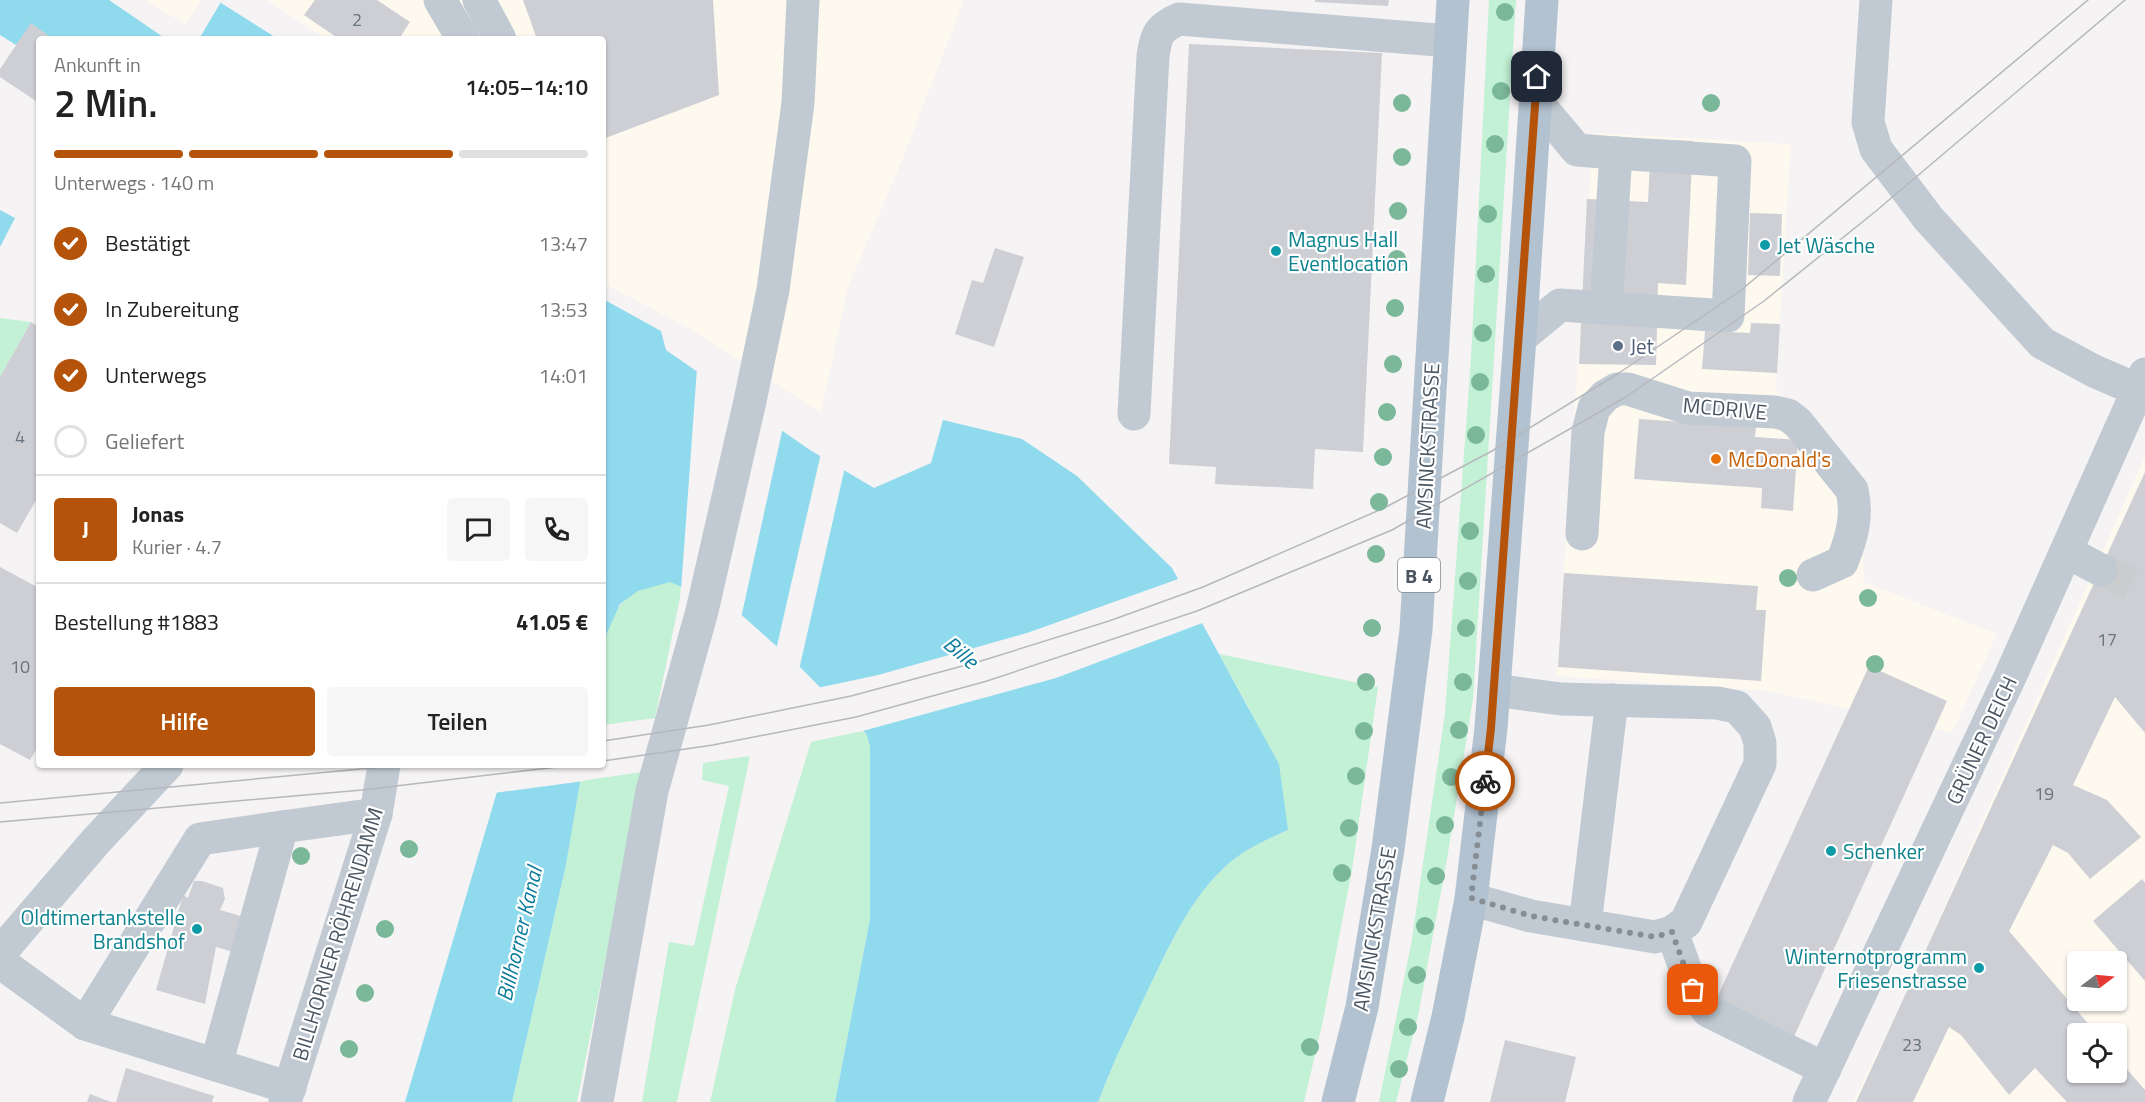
<!DOCTYPE html>
<html lang="de">
<meta charset="utf-8">
<style>
:root{--surface:#fff;--page:#f6f6f6;--text:#222;--muted:#767676;--line:#e0e0e0;--accent:#b45309}
body{margin:0;font-family:"Titillium Web",sans-serif;background:var(--page);color:var(--text);height:100vh;display:flex;flex-direction:column;font-size:22px;white-space:nowrap}
*{box-sizing:border-box;margin:0}
p{font-size:20px;color:var(--muted)}
.icon{flex:none;width:33px;height:33px;fill:none;stroke:currentColor;stroke-width:2;stroke-linecap:round;stroke-linejoin:round}
.map{position:relative;flex:1;overflow:hidden}
.side{position:absolute;left:36px;top:36px;width:570px;height:732px;display:flex;flex-direction:column;background:var(--surface);border-radius:6px;box-shadow:0 2px 4px #0004}
.side>*{flex:none}
.needle{width:39px;rotate:74deg}
.controls{position:absolute;left:2067px;top:951px;display:grid;gap:12px}
.controls a{display:grid;place-items:center;width:60px;height:60px;border-radius:6px;background:var(--surface);box-shadow:0 2px 4px #0004;font-size:30px}
.pin{position:absolute;display:grid;place-items:center;width:51px;height:51px;color:#fff;margin:-26px;border-radius:12px;box-shadow:0 3px 9px #0006}
.courier{position:absolute;display:grid;place-items:center;width:60px;height:60px;margin:-30px;border:4px solid #b45309;border-radius:50%;background:#fff;color:#222;box-shadow:0 2px 8px #0007}
.summary em{font-style:normal;font-weight:600}
.summary div{display:flex;flex-direction:column-reverse}
.summary{display:flex;align-items:center;justify-content:space-between;height:102px;padding:0 18px}
h1{font-size:39px;font-weight:600;line-height:45px}
.bar{display:grid;grid-template-columns:repeat(4,1fr);gap:9px 6px;align-content:center;height:72px;padding:0 18px}
.bar i{height:8px;border-radius:4px;background:var(--line)}
.bar .selected{background:var(--accent)}
.bar p{grid-column:span 4}
.line{display:flex;align-items:center;gap:15px;padding:0 18px;border-top:2px solid var(--line)}
.line div{flex:1}
.round{display:grid;place-items:center;flex:none;width:63px;height:63px;border-radius:6px;background:var(--page)}
ol{padding:0 18px;list-style:none}
li{display:flex;align-items:center;gap:18px;height:66px}
li p{margin-inline-start:auto}
li .icon{padding:6px;border-radius:50%;background:var(--accent);color:#fff;stroke-width:4}
li:last-child{color:var(--muted)}
li i{width:33px;height:33px;border:3px solid var(--line);border-radius:50%}
.action{display:flex;gap:12px;margin-top:auto;padding:12px 18px}
.action a{flex:1;height:69px;border-radius:6px;background:var(--accent);color:#fff;font-size:24px;font-weight:600;line-height:69px;text-align:center}
.action a+a{background:var(--page);color:var(--text)}
.map>svg:first-child{display:block}
.commercial{fill:#fdf9ef;fill-rule:evenodd}
.green{fill:#c3f1d5}
.water{fill:#90daee}
.pier{fill:#f5f3f3}
.building{fill:#cdcfd5}
.lines{fill:none;stroke-linecap:round;stroke-linejoin:round}
.minor-tunnel{stroke:#caccce;stroke-width:33;stroke-dasharray:33 16;stroke-linecap:butt}
.minor{stroke:#c1cad2;stroke-width:33}
.major{stroke:#b3c2d1;stroke-width:33}
.tram{stroke:#b5b8bd;stroke-width:1.5}
.tree{fill:#7bb799}
.done{stroke:#868d94;stroke-width:6;stroke-dasharray:0 10.8}
.route{stroke:#b45309;stroke-width:8}
.culture-dot{fill:#0f9aa8;stroke:#fff;stroke-width:2}
.service-dot{fill:#5c6f8a;stroke:#fff;stroke-width:2}
.food-dot{fill:#e8710a;stroke:#fff;stroke-width:2}
.labels{text-anchor:middle;dominant-baseline:central;stroke-width:4.5;stroke-linejoin:round;paint-order:stroke}
.number-label{font-size:18px;fill:#6b747e}
.shield{fill:#fff;stroke:#808990;stroke-width:1.5}
.shield-label{font-size:20px;font-weight:bold;fill:#4a5661}
.culture-label{font-size:21px;fill:#0d838f;stroke:#fff;text-anchor:start}
.service-label{font-size:21px;fill:#4e5e75;stroke:#fff;text-anchor:start}
.street-label{font-size:21px;fill:#4a5661;stroke:#fff}
.food-label{font-size:21px;fill:#c56008;stroke:#fff;text-anchor:start}
.water-label{font-size:22px;font-style:italic;fill:#0c7c9b;stroke:#fff}
</style>
<div class="map">
<svg width="2145" height="1102" viewBox="0 0 2145 1102">
<rect width="100%" height="100%" fill="#f5f3f3"/>
<g class="commercial">
<path d="M145 0H201L186 25Z"/>
<path d="M267 0H964L901 163 848 287 821 413 694 331 603 283V39H326Z"/>
<path d="M1593 133 1791 144 1776 390 1860 478 1864 582 1997 634 1952 733 1769 691 1557 676Z"/>
<path d="M2145 456V1102H1853L1901 1004ZM2078 962H2116V1000H2078ZM2078 1034H2116V1072H2078Z"/>
</g>
<g class="green">
<path d="M1489 0H1516L1473 699 1447 859 1418 1016 1396 1102H1379L1411 945 1445 714 1471 358Z"/>
<path d="M0 318 31 322 0 377Z"/>
<path d="M670 581 681 586 680 598 655 718 603 725C603 685 594 612 638 591 647 586 660 584 670 581Z"/>
<path d="M1219 654 1378 687 1352 870 1322 1025 1304 1102H1098C1112 1065 1129 1030 1146 994 1168 949 1188 901 1225 867 1243 850 1266 840 1288 830L1249 708Z"/>
<path d="M862 731 867 735 870 747V919L835 1102H710L735 990 811 742Z"/>
<path d="M750 756 677 1102H642L669 942 694 946 729 786 702 780 703 763Z"/>
<path d="M643 772 577 1102H512L566 865 580 781Z"/>
</g>
<g class="water">
<path d="M0 0H109L166 39H53L31 24 16 45 0 35Z"/>
<path d="M221 2V3L278 39H199Z"/>
<path d="M0 210 15 218 0 247Z"/>
<path d="M603 299 661 331 666 350 810 450 874 488 931 463 943 420 1022 439 1077 476 1172 568 1279 764 1288 830C1266 840 1243 850 1225 867 1188 901 1168 949 1146 994 1129 1030 1112 1065 1098 1102H835L870 919V747L867 735 802 669 736 610 670 582 638 591 620 604 607 633 603 654Z"/>
<path d="M505 765H583L566 865 512 1102H405Z"/>
</g>
<g class="pier">
<path d="M697 368 783 427 741 618 735 613 681 590Z"/>
<path d="M821 453 845 467 799 670 776 650Z"/>
<path d="M1181 578 1205 622 1056 678 859 732 817 688 878 675 1027 633Z"/>
<path d="M502 765H586L584 781 494 793Z"/>
</g>
<g class="building">
<path d="M315 0H377L410 22 399 39H339L304 15Z"/>
<path d="M523 0H713L719 95 603 139V39H537Z"/>
<path d="M1315 0H1389L1388 6 1315 2Z"/>
<path d="M31 23 53 39H39V103L0 77V69Z"/>
<path d="M1189 44 1382 53 1363 452 1315 449 1313 489 1215 484 1216 467 1169 464Z"/>
<path d="M1651 139 1693 141 1686 285 1658 283 1656 365 1579 364 1587 199 1648 202Z"/>
<path d="M1750 213 1782 214 1780 276 1748 275Z"/>
<path d="M995 248 1024 257 994 347 955 334 972 280 983 283Z"/>
<path d="M31 322 39 327V495L17 533 0 523V377Z"/>
<path d="M1751 323 1780 324 1777 373 1702 369 1705 331 1750 333Z"/>
<path d="M1639 419 1756 427 1755 437 1798 440 1793 511 1761 508 1762 488 1634 479Z"/>
<path d="M2145 472V733L2115 697 2073 785 2107 800 2141 837 2090 879 2068 853 2053 845 2009 931 2097 1034H2078V1072H2116V1057L2145 1090V1102H2067L2035 1068 2009 1095 1961 1035 1949 1027 1913 1102H1856Z"/>
<path d="M0 567 39 588V745L30 760 0 744Z"/>
<path d="M1564 573 1758 586 1756 610H1766L1761 681 1558 667Z"/>
<path d="M1869 666 1947 701 1792 1041 1716 1000Z"/>
<path d="M2142 879 2145 883V981L2093 921Z"/>
<path d="M194 881H202L223 888 225 899 220 910 265 923 255 958 216 947 205 1004 156 990 183 895 188 898Z"/>
<path d="M1505 1040 1576 1057 1565 1102H1490Z"/>
<path d="M126 1068 214 1096 212 1102H116Z"/>
<path d="M90 1094 111 1102H87Z"/>
</g>
<g class="lines">
<path class="minor-tunnel" d="M2101 570 2145 591"/>
<g class="minor">
<path d="M440 0 463 39"/>
<path d="M479 0 500 39"/>
<path d="M1876 0 1868 122 1876 149 1928 218 2042 343 2094 371 2138 390"/>
<path d="M1606 308 1728 316 1735 161 1616 153"/>
<path d="M1520 338 1560 305 1606 308 1616 153 1577 150 1536 101"/>
<path d="M1134 414 1153 56C1156 34 1159 28 1179 19L1450 41"/>
<path d="M1582 534 1588 432 1594 408 1605 396 1617 389H1628L1688 408 1775 412 1788 415 1798 423 1852 490C1858 516 1852 537 1842 562L1813 575"/>
<path d="M2067 552 2101 570"/>
<path d="M1471 899 1531 916 1655 937 1672 932 1686 922 1760 764V743L1755 727 1737 707 1717 703 1561 699 1494 690"/>
<path d="M1585 925 1612 700"/>
<path d="M1672 932 1693 990 1708 1011 1825 1069"/>
<path d="M0 953 96 841 167 765"/>
<path d="M0 962 85 1024 290 1088"/>
<path d="M85 1024 200 839 282 827"/>
<path d="M216 1065 282 827 376 814"/>
<path d="M285 1102 376 814 384 765"/>
<path d="M597 1102 652 791 702 611 750 401 773 290 798 103 803 0"/>
<path d="M1809 1102 2010 677 2145 374"/>
</g>
<g class="major">
<path d="M1338 1102 1362 1007 1388 849 1416 630 1453 0"/>
<path d="M1427 1102 1448 1017 1471 899 1491 728 1520 338 1542 0"/>
</g>
<g class="tram">
<path d="M603 741 709 725 851 696 981 661 1109 621 1203 587 1384 508 1492 451 1619 373 1740 291 2088 0"/>
<path d="M603 761 713 745 856 717 987 681 1197 611 1392 530 1626 397 1764 301 1876 211 2125 0"/>
<path d="M0 803 404 765"/>
<path d="M0 822 362 790 574 765"/>
</g>
</g>
<g class="tree">
<circle cx="1505" cy="12" r="9"/>
<circle cx="1501" cy="91" r="9"/>
<circle cx="1402" cy="103" r="9"/>
<circle cx="1711" cy="103" r="9"/>
<circle cx="1495" cy="144" r="9"/>
<circle cx="1402" cy="157" r="9"/>
<circle cx="1398" cy="211" r="9"/>
<circle cx="1488" cy="214" r="9"/>
<circle cx="1397" cy="259" r="9"/>
<circle cx="1486" cy="274" r="9"/>
<circle cx="1395" cy="308" r="9"/>
<circle cx="1483" cy="333" r="9"/>
<circle cx="1393" cy="364" r="9"/>
<circle cx="1480" cy="382" r="9"/>
<circle cx="1387" cy="412" r="9"/>
<circle cx="1476" cy="435" r="9"/>
<circle cx="1383" cy="457" r="9"/>
<circle cx="1379" cy="502" r="9"/>
<circle cx="1470" cy="531" r="9"/>
<circle cx="1376" cy="554" r="9"/>
<circle cx="1788" cy="578" r="9"/>
<circle cx="1468" cy="581" r="9"/>
<circle cx="1868" cy="598" r="9"/>
<circle cx="1372" cy="628" r="9"/>
<circle cx="1466" cy="628" r="9"/>
<circle cx="1875" cy="664" r="9"/>
<circle cx="1366" cy="682" r="9"/>
<circle cx="1463" cy="682" r="9"/>
<circle cx="1459" cy="730" r="9"/>
<circle cx="1364" cy="731" r="9"/>
<circle cx="1356" cy="776" r="9"/>
<circle cx="1451" cy="777" r="9"/>
<circle cx="1445" cy="825" r="9"/>
<circle cx="1349" cy="828" r="9"/>
<circle cx="409" cy="849" r="9"/>
<circle cx="301" cy="856" r="9"/>
<circle cx="1342" cy="873" r="9"/>
<circle cx="1436" cy="876" r="9"/>
<circle cx="1425" cy="926" r="9"/>
<circle cx="385" cy="929" r="9"/>
<circle cx="1417" cy="975" r="9"/>
<circle cx="365" cy="993" r="9"/>
<circle cx="1408" cy="1027" r="9"/>
<circle cx="1310" cy="1047" r="9"/>
<circle cx="349" cy="1049" r="9"/>
<circle cx="1399" cy="1069" r="9"/>
</g>
<g class="lines">
<path class="done" d="M1485 781 1471 898 1531 916 1655 937 1672 932 1693 990"/>
<path class="route" d="M1485 781 1491 728 1537 77"/>
</g>
<g class="culture-dot">
<circle cx="1765" cy="245" r="6"/>
<circle cx="1276" cy="251" r="6"/>
<circle cx="1831" cy="851" r="6"/>
<circle cx="197" cy="929" r="6"/>
<circle cx="1979" cy="968" r="6"/>
</g>
<circle class="service-dot" cx="1618" cy="346" r="6"/>
<circle class="food-dot" cx="1716" cy="459" r="6"/>
<g class="labels">
<g class="number-label">
<text x="357" y="19">2</text>
<text x="20" y="436">4</text>
<text x="2107" y="639">17</text>
<text x="20" y="666">10</text>
<text x="2044" y="793">19</text>
<text x="1912" y="1044">23</text>
</g>
<rect class="shield" x="1398" y="558" width="42" height="34" rx="4.5"/>
<g class="shield-label">
<text x="1419" y="575">B 4</text>
</g>
<g class="culture-label">
<text x="1288" y="239">Magnus Hall<tspan x="1288" dy="24">Eventlocation</tspan></text>
<text x="1777" y="245">Jet Wäsche</text>
<text x="1843" y="851">Schenker</text>
<text x="185" y="917" text-anchor="end">Oldtimertankstelle<tspan x="185" dy="24">Brandshof</tspan></text>
<text x="1967" y="956" text-anchor="end">Winternotprogramm<tspan x="1967" dy="24">Friesenstrasse</tspan></text>
</g>
<g class="service-label">
<text x="1630" y="346">Jet</text>
</g>
<g class="street-label">
<text transform="translate(1725 408) rotate(5)">MCDRIVE</text>
<text transform="translate(1427 446) rotate(-87)">AMSINCKSTRASSE</text>
<text transform="translate(1981 740) rotate(-65)">GRÜNER DEICH</text>
<text transform="translate(1374 929) rotate(-80)">AMSINCKSTRASSE</text>
<text transform="translate(337 934) rotate(-73)">BILLHORNER RÖHRENDAMM</text>
</g>
<g class="food-label">
<text x="1728" y="459">McDonald's</text>
</g>
<g class="water-label">
<text transform="translate(961 652) rotate(40)">Bille</text>
<text transform="translate(519 934) rotate(-77)">Billhorner Kanal</text>
</g>
</g>
</svg>
<div class="controls">
<a><svg class="needle" viewBox="-14 -14 28 28"><path d="M0-13l5 13h-10z" fill="#e53935"/><path d="M0 13l5-13h-10z" fill="#767676"/></svg></a>
<a><svg class="icon" aria-label="locate" viewBox="0 0 24 24"><circle cx="12" cy="12" r="6"/><path d="M12 2v4M12 18v4M2 12h4M18 12h4"/></svg></a>
</div>
<div class="pin" style="left:1693px;top:990px;background:#ea580c"><svg class="icon" aria-label="bag" viewBox="0 0 24 24"><path d="M5 8h14l-1 12H6zM9 8a3 3 0 0 1 6 0"/></svg></div>
<div class="pin" style="left:1537px;top:77px;background:#1f2937"><svg class="icon" aria-label="home" viewBox="0 0 24 24"><path d="M3 11l9-7 9 7M6 9v11h12V9"/></svg></div>
<div class="courier" style="left:1485px;top:781px"><svg class="icon" aria-label="bike" viewBox="0 0 24 24"><circle cx="6" cy="16" r="4"/><circle cx="18" cy="16" r="4"/><path d="M6 16l4-8h5l3 8M10 8l3 8H6M13 5h3"/></svg></div>
<section class="side">
<div class="summary"><div><h1>2 Min.</h1><p>Ankunft in</p></div><em>14:05–14:10</em></div>
<div class="bar"><i class="selected"></i><i class="selected"></i><i class="selected"></i><i></i><p>Unterwegs · 140 m</p></div>
<ol>
<li><svg class="icon" aria-label="check" viewBox="0 0 24 24"><path d="M5 12l5 5 9-10"/></svg>Bestätigt<p>13:47</p></li>
<li><svg class="icon" aria-label="check" viewBox="0 0 24 24"><path d="M5 12l5 5 9-10"/></svg>In Zubereitung<p>13:53</p></li>
<li><svg class="icon" aria-label="check" viewBox="0 0 24 24"><path d="M5 12l5 5 9-10"/></svg>Unterwegs<p>14:01</p></li>
<li><i></i>Geliefert</li>
</ol>
<div class="line" style="height:108px"><b class="round" style="background:var(--accent);color:#fff">J</b><div><b>Jonas</b><p>Kurier · 4.7</p></div><a class="round"><svg class="icon" aria-label="chat" viewBox="0 0 24 24"><path d="M4 5h16v11H9l-5 4z"/></svg></a><a class="round"><svg class="icon" aria-label="phone" viewBox="0 0 24 24"><path d="M5 4h4l2 5-3 2q2 4 5 5l2-3 5 2v4C11 20 4 13 5 4z"/></svg></a></div>
<div class="line" style="height:78px"><div>Bestellung #1883</div><b>41.05 €</b></div>
<div class="action"><a>Hilfe</a><a>Teilen</a></div>
</section>
</div>
